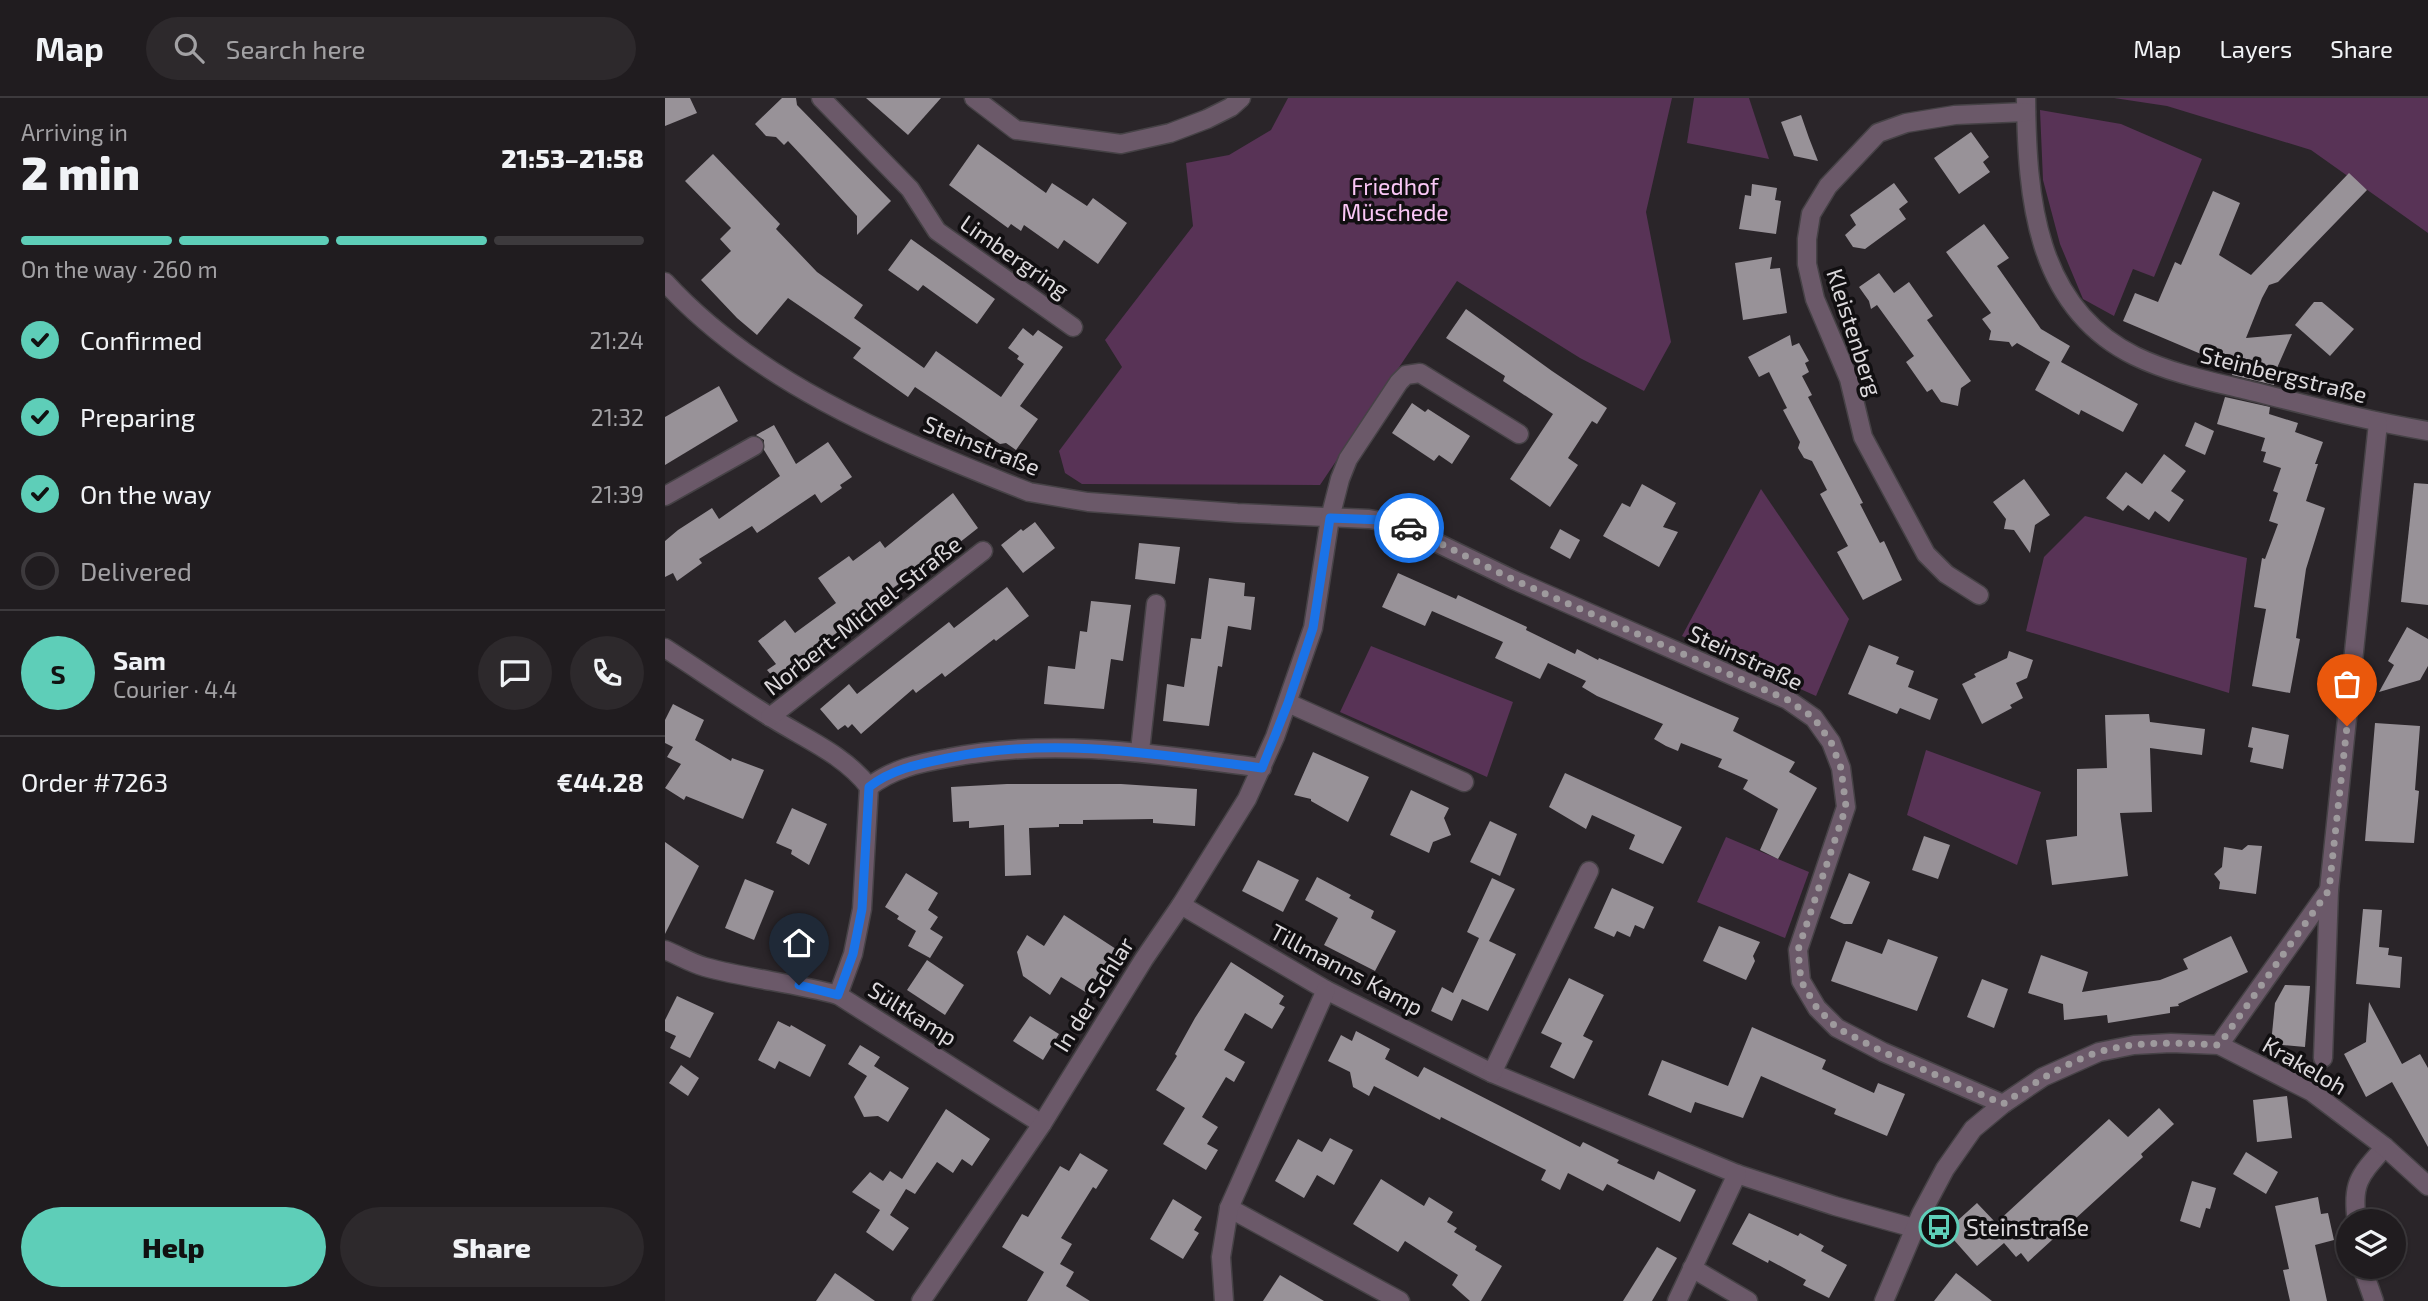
<!DOCTYPE html>
<meta charset="utf-8">
<style>
:root{--surface:#201c1f;--page:#2d292c;--text:#f1f3f6;--muted:#a2a1a4;--line:#3d3a3d;--accent:#5eceb8}
body{margin:0;font-family:"Exo 2",sans-serif;background:var(--page);color:var(--text);height:100vh;display:flex;flex-direction:column;font-size:26px;white-space:nowrap}
*{box-sizing:border-box;margin:0}
p{font-size:23px;color:var(--muted)}
.icon{flex:none;width:38px;height:38px;fill:none;stroke:currentColor;stroke-width:2;stroke-linecap:round;stroke-linejoin:round}
.map{position:relative;flex:1;overflow:hidden}
.sheet{display:flex;flex-direction:column;background:var(--surface);width:665px}
.sheet>*{flex:none}
.buttons{position:absolute;left:1671px;top:1111px;display:grid;gap:14px}
.buttons a{display:grid;place-items:center;width:70px;height:70px;border-radius:50%;background:var(--surface);box-shadow:0 2px 5px #0004,0 0 0 2px var(--line);font-size:35px}
.pin{position:absolute;display:grid;place-items:center;width:60px;height:60px;color:#fff;margin:-72px -30px;border-radius:50% 50% 50% 0;rotate:-45deg;box-shadow:0 0 7px #0007}
.pin .icon{rotate:45deg}
.courier{position:absolute;display:grid;place-items:center;width:70px;height:70px;margin:-35px;border:5px solid #1a73e8;border-radius:50%;background:#fff;color:#222;box-shadow:0 2px 9px #0007}
.headline em{font-style:normal;font-weight:800}
.headline div{display:flex;flex-direction:column-reverse}
.headline{display:flex;align-items:center;justify-content:space-between;height:119px;padding:0 21px}
h1{font-size:46px;font-weight:800;line-height:52px}
.bar{display:grid;grid-template-columns:repeat(4,1fr);gap:10px 7px;align-content:center;height:84px;padding:0 21px}
.bar i{height:9px;border-radius:5px;background:var(--line)}
.bar .selected{background:var(--accent)}
.bar p{grid-column:span 4}
.line{display:flex;align-items:center;gap:18px;padding:0 21px;border-top:2px solid var(--line)}
.line div{flex:1}
.round{display:grid;place-items:center;flex:none;width:74px;height:74px;border-radius:37px;background:var(--page)}
ol{padding:0 21px;list-style:none}
li{display:flex;align-items:center;gap:21px;height:77px}
li p{margin-inline-start:auto}
li .icon{padding:7px;border-radius:50%;background:var(--accent);color:#111;stroke-width:4}
li:last-child{color:var(--muted)}
li i{width:38px;height:38px;border:4px solid var(--line);border-radius:50%}
.cta{display:flex;gap:14px;margin-top:auto;padding:14px 21px}
.cta a{flex:1;height:80px;border-radius:42px;background:var(--accent);color:#111;font-size:28px;font-weight:800;line-height:80px;text-align:center}
.cta a+a{background:var(--page);color:var(--text)}
header{display:flex;align-items:center;gap:42px;box-sizing:border-box;height:98px;padding:0 35px;background:var(--surface);border-bottom:2px solid var(--line)}
header strong{font-size:33px}
nav{display:flex;gap:38px;margin-inline-start:auto;font-size:24px}
.search{width:490px;height:63px;background:var(--page);display:flex;align-items:center;gap:18px;box-sizing:border-box;padding:0 24px;border-radius:38px;color:var(--muted);font-size:26px}
main{display:flex;flex:1;min-height:0}
.map>svg:first-child{display:block}
.green{fill:#583356}
.building{fill:#989298}
.lines{fill:none;stroke-linecap:round;stroke-linejoin:round}
.minor-casing{stroke:#464246;stroke-width:21}
.tertiary-casing{stroke:#464246;stroke-width:21}
.minor{stroke:#6b5969;stroke-width:18}
.tertiary{stroke:#6b5969;stroke-width:18}
.done{stroke:#9e9a9d;stroke-width:7;stroke-dasharray:0 12.6}
.route{stroke:#1a73e8;stroke-width:9}
.labels{text-anchor:middle;dominant-baseline:central;stroke-width:7;stroke-linejoin:round;paint-order:stroke}
.park-label{font-size:23px;fill:#fac7f6;stroke:#110f11}
.street-label{font-size:23px;fill:#dcd9dc;stroke:#110f11}
.poi-label{font-size:23px;fill:#dcd9dc;stroke:#110f11;text-anchor:start}
</style>
<header>
<strong>Map</strong>
<div class="search"><svg class="icon" aria-label="search" viewBox="0 0 24 24"><circle cx="10" cy="10" r="6"/><path d="M15 15l6 6"/></svg>Search here</div>
<nav><a>Map</a><a>Layers</a><a>Share</a></nav>
</header>
<main>
<section class="sheet">
<div class="headline"><div><h1>2 min</h1><p>Arriving in</p></div><em>21:53–21:58</em></div>
<div class="bar"><i class="selected"></i><i class="selected"></i><i class="selected"></i><i></i><p>On the way · 260 m</p></div>
<ol>
<li><svg class="icon" aria-label="check" viewBox="0 0 24 24"><path d="M5 12l5 5 9-10"/></svg>Confirmed<p>21:24</p></li>
<li><svg class="icon" aria-label="check" viewBox="0 0 24 24"><path d="M5 12l5 5 9-10"/></svg>Preparing<p>21:32</p></li>
<li><svg class="icon" aria-label="check" viewBox="0 0 24 24"><path d="M5 12l5 5 9-10"/></svg>On the way<p>21:39</p></li>
<li><i></i>Delivered</li>
</ol>
<div class="line" style="height:126px"><b class="round" style="background:var(--accent);color:#111">S</b><div><b>Sam</b><p>Courier · 4.4</p></div><a class="round"><svg class="icon" aria-label="chat" viewBox="0 0 24 24"><path d="M4 5h16v11H9l-5 4z"/></svg></a><a class="round"><svg class="icon" aria-label="phone" viewBox="0 0 24 24"><path d="M5 4h4l2 5-3 2q2 4 5 5l2-3 5 2v4C11 20 4 13 5 4z"/></svg></a></div>
<div class="line" style="height:91px"><div>Order #7263</div><b>€44.28</b></div>
<div class="cta"><a>Help</a><a>Share</a></div>
</section>
<div class="map">
<svg width="1763" height="1203" viewBox="0 0 1763 1203">
<rect width="100%" height="100%" fill="#2a2529"/>
<g class="green">
<path d="M623 0H1007L981 114 1006 244 979 293 915 260 792 183 655 387 417 386 400 375 394 353 457 269 440 242 528 128 521 65 564 57 606 32Z"/>
<path d="M1029 0H1084L1104 61 1022 45Z"/>
<path d="M1449 0H1763V135L1646 52 1502 8Z"/>
<path d="M1375 12 1456 26 1537 61 1489 179 1468 171 1449 218 1418 201 1395 146 1378 82Z"/>
<path d="M1096 391 1184 521 1151 598 1017 538Z"/>
<path d="M1420 418 1582 460 1564 595 1361 533 1379 459Z"/>
<path d="M706 548 848 604 822 679 675 614Z"/>
<path d="M1261 652 1376 694 1352 767 1242 717Z"/>
<path d="M1061 739 1144 774 1120 840 1032 804Z"/>
</g>
<g class="building">
<path d="M0 0H25L32 15 0 28Z"/>
<path d="M117 0H131L132 7 226 103 192 137V118L139 60 123 43 119 47 111 39 101 38 90 26Z"/>
<path d="M201 0H276L243 37Z"/>
<path d="M1136 17 1144 40 1153 63 1129 58 1116 24Z"/>
<path d="M1306 34 1324 59 1318 64 1325 74 1294 96 1269 60Z"/>
<path d="M313 46 381 95 387 85 422 108 428 100 462 125 433 166 399 142 393 151 359 127 356 133 346 126 343 130 284 87Z"/>
<path d="M48 56 115 126 111 131 152 174 198 207 189 220 259 270 271 253 336 299 359 266 352 261 354 258 343 250 358 230 368 238 373 232 398 249 355 308 373 321 351 352 341 345 335 346 250 289 243 299 188 260 196 250 123 200 92 237 72 220 36 182 66 153 55 141 66 130 20 83Z"/>
<path d="M1684 75 1702 92 1613 184 1604 187 1597 200 1581 240 1627 236 1612 270 1609 287 1567 277 1569 270 1458 223 1470 195 1493 204 1510 164 1516 167 1548 93 1575 105 1554 157 1586 177Z"/>
<path d="M1229 85 1243 104 1234 111 1241 121 1200 151 1188 149 1180 137 1191 127 1185 117Z"/>
<path d="M1087 86 1112 90 1110 102 1116 103 1111 136 1074 131 1080 97 1086 98Z"/>
<path d="M1319 126 1344 160 1332 168 1376 231 1405 248 1396 264 1473 306 1458 334 1416 312 1414 317 1370 292 1385 264 1352 245 1347 249 1344 244 1324 242 1326 233 1317 221 1326 215 1281 154Z"/>
<path d="M246 141 330 201 312 226 258 187 253 193 223 172Z"/>
<path d="M1107 159 1105 171 1115 170 1122 215 1078 222 1070 165Z"/>
<path d="M1214 175 1229 195 1244 184 1268 218 1262 222 1306 283 1296 290 1293 308 1276 304 1267 291 1262 294 1241 264 1249 258 1212 207 1206 211 1204 203 1194 189Z"/>
<path d="M1649 204H1657L1689 231 1665 258 1630 227Z"/>
<path d="M801 211 887 273 942 310 932 326 927 323 903 360 913 367 885 409 845 381 888 316 838 283 840 278 781 240Z"/>
<path d="M1125 237 1127 248 1134 245 1144 263 1140 265 1144 274 1137 278 1147 297 1143 299 1198 405 1195 406 1215 445 1219 443 1237 482 1198 502 1172 454 1183 448 1155 396 1162 392 1147 363 1139 360 1133 350 1135 344 1118 312 1122 310 1104 274 1094 279 1083 259Z"/>
<path d="M54 288 73 323 0 367V319Z"/>
<path d="M1560 299 1605 309 1604 316 1633 325 1630 334 1658 344 1650 366H1653L1641 403 1660 410 1641 471 1631 540 1635 541 1625 595 1587 588 1601 511 1589 509 1597 460 1600 461 1613 426 1604 423 1613 395 1608 393 1616 370 1598 364 1601 354 1596 353 1600 340 1552 326Z"/>
<path d="M747 305 760 314 763 311 805 338 787 366 774 357 769 363 727 335Z"/>
<path d="M1530 324 1549 333 1540 357 1520 348Z"/>
<path d="M109 327 131 366 163 344 187 379 175 387 177 390 156 405 150 396 92 435 87 428 34 461 37 465 12 483 8 475 0 479V443L13 432 47 410 54 421 115 378 99 352V342L91 337Z"/>
<path d="M1499 356 1521 373 1506 393 1519 402 1504 424 1490 413 1484 422 1463 407 1458 413 1441 400 1461 374 1477 386Z"/>
<path d="M1359 381 1385 417 1370 427 1365 455 1349 432 1339 431 1341 421 1328 404Z"/>
<path d="M1749 385 1763 386V507L1736 504Z"/>
<path d="M977 386 1011 405 998 429 1013 434 994 469 938 438 957 405 965 409Z"/>
<path d="M288 395 313 430 252 478 249 475 175 528 177 531 156 546 160 552 115 587 102 572 111 566 93 543 120 522 130 535 171 505 153 480 184 458 188 463 215 443 220 450Z"/>
<path d="M370 424 390 450 358 475 336 447 356 431 358 433Z"/>
<path d="M895 431 915 442 905 461 885 450Z"/>
<path d="M474 445 515 449 510 486 470 481Z"/>
<path d="M733 475 791 501 793 497 862 529 861 532 910 556 912 551 933 562 934 560 1074 620 1068 633 1130 664 1124 674 1152 690 1113 761 1095 752 1113 711 1078 691 1083 682 1053 669 1057 661 1016 645 1013 653 1001 648 989 641 998 626 932 598 917 589 921 583 883 565 875 581 830 560 838 544 767 513 760 528 717 509Z"/>
<path d="M544 480 580 485 579 498 590 499 586 532 563 528 557 569 553 568 544 628 498 623 502 586 519 589 526 540 536 541Z"/>
<path d="M342 489 364 518 331 543 329 541 280 579 277 575 251 595 248 591 196 636 187 626 183 630 180 627 173 632 155 611 184 586 192 596 284 524 289 530Z"/>
<path d="M426 503 466 507 458 563 446 561 439 611 379 606 383 568 410 571 415 533 422 534Z"/>
<path d="M1742 529 1763 541V568L1755 582 1714 594 1729 567 1723 563Z"/>
<path d="M1204 547 1234 559 1231 566 1249 573 1243 589 1273 601 1265 622 1235 610 1232 616 1183 596Z"/>
<path d="M1344 553 1368 562 1362 580 1351 585 1358 600 1345 607 1347 610 1317 626 1297 586 1311 579 1309 576 1342 560Z"/>
<path d="M8 606 39 622 30 642 66 663 67 660 99 672 78 721 21 698 19 702 0 690 16 666 2 659 8 649 0 645V622Z"/>
<path d="M1484 616 1485 624 1540 631 1537 657 1485 650 1487 714 1455 715 1463 778 1387 787 1381 742 1412 738V671L1442 670 1440 617Z"/>
<path d="M1710 625 1755 628 1750 692 1754 693 1749 745 1700 743Z"/>
<path d="M1587 629 1624 637 1618 671 1585 664 1588 650 1583 649Z"/>
<path d="M648 654 704 679 683 724 646 703V701L629 697Z"/>
<path d="M900 675 1017 729 998 766 964 751 970 737 927 717 921 731 884 709Z"/>
<path d="M342 686H456L532 691 530 728 488 725V721L418 722V726H394V729L364 730 366 777 340 778 339 727 304 730V723L288 724 286 689Z"/>
<path d="M746 692 784 710 779 720 786 737 768 744 764 755 725 737Z"/>
<path d="M127 710 162 726 144 767 126 756 127 752 111 745Z"/>
<path d="M825 723 852 736 835 778 805 764Z"/>
<path d="M1259 738 1285 747 1273 781 1247 772Z"/>
<path d="M0 744 34 768 0 836Z"/>
<path d="M1583 747 1597 748 1591 796 1554 791 1555 784 1549 776 1557 769 1559 749 1577 752Z"/>
<path d="M593 762 634 782 618 814 577 793Z"/>
<path d="M241 775 273 795 263 812 273 819 265 831 278 839 265 860 243 848 251 833 232 821 234 818 220 809Z"/>
<path d="M1184 775 1205 784 1187 826H1179L1165 820Z"/>
<path d="M652 779 686 797 684 800 709 813 706 820 731 833 710 873 659 847 673 820 640 802Z"/>
<path d="M827 780 850 791 824 843 851 856 823 913 797 901 787 923 766 913 777 889 788 895 814 840 802 834Z"/>
<path d="M80 781 109 793 89 842 60 830Z"/>
<path d="M947 790 989 809 979 831 970 827 965 839 952 833 949 839 929 830Z"/>
<path d="M1698 811 1717 812 1714 849 1724 850 1723 857 1737 859 1735 890 1691 886Z"/>
<path d="M399 817 451 851 422 895 396 879 385 897 358 878 352 854 362 837 379 848Z"/>
<path d="M1054 828 1095 844 1088 858 1090 863 1081 882 1038 863Z"/>
<path d="M1566 838 1583 874 1513 906 1514 908 1505 909V915L1443 925 1442 917 1399 922 1398 906 1363 895 1376 857 1423 874 1417 894 1495 882 1523 871 1518 861Z"/>
<path d="M1223 841 1273 859 1252 913 1166 883 1181 843 1217 856Z"/>
<path d="M262 862 299 887 280 917 242 892Z"/>
<path d="M566 864 619 898 614 906 620 909 607 931 580 915 559 952 580 964 569 984 561 979 537 1019 553 1029 542 1046 553 1052 541 1072 498 1046 520 1010 491 992 512 958 510 956 530 920Z"/>
<path d="M904 880 939 897 918 938 928 943 909 981 885 969 897 945 876 935Z"/>
<path d="M1317 881 1343 891 1329 930 1302 919Z"/>
<path d="M1620 887 1645 888 1640 949 1606 946 1610 905Z"/>
<path d="M12 898 49 915 25 960 5 950 11 938 0 933V922Z"/>
<path d="M1704 904 1737 966 1755 956 1763 970V1049L1727 984 1701 999 1679 956 1701 944Z"/>
<path d="M365 918 394 936 378 962 348 943Z"/>
<path d="M113 923 125 929 126 927 161 947 145 979 114 963 110 971 93 962Z"/>
<path d="M1087 929 1161 962 1157 971 1209 995 1213 985 1240 996 1222 1038 1169 1016 1171 1011 1096 978 1078 1020 1030 1004 1026 1015 983 997 997 962 1063 988Z"/>
<path d="M691 933 725 951 720 961 753 979 759 969 915 1049 918 1044 954 1062 952 1065 989 1082 993 1073 1031 1092 1015 1124 942 1086 938 1093 903 1075 895 1092 876 1082 881 1072 776 1019 775 1022 709 988 704 998 688 989 685 974 663 963 676 937 687 943Z"/>
<path d="M195 947 215 959 209 968 244 990 223 1024 213 1018 199 1019 189 999 202 978 183 966Z"/>
<path d="M16 967 34 980 23 998 4 985Z"/>
<path d="M1622 998 1627 1040 1592 1044 1588 1002Z"/>
<path d="M1494 1010 1509 1026 1476 1056 1478 1059 1363 1164 1356 1155 1351 1159 1339 1145 1312 1168 1281 1133 1312 1105 1331 1125 1444 1021 1463 1039Z"/>
<path d="M281 1011 325 1041 307 1068 297 1061 288 1075 272 1064 250 1096 241 1091 225 1117 244 1130 228 1153 201 1134 215 1112 187 1094 205 1074 218 1083 225 1073 237 1081Z"/>
<path d="M665 1040 688 1052 669 1087 652 1077 639 1100 610 1083 633 1041 657 1054Z"/>
<path d="M1581 1054 1613 1074 1601 1096 1568 1076Z"/>
<path d="M415 1055 443 1072 431 1091 428 1089 396 1140 407 1146 395 1166 409 1174 401 1188 425 1203H362L379 1174 337 1149 357 1116 363 1119 395 1068 404 1073Z"/>
<path d="M716 1081 759 1108 764 1099 788 1114 782 1124 792 1130 789 1134 812 1148 810 1152 837 1168 816 1203H805L787 1187 793 1177 740 1143 733 1154 688 1126Z"/>
<path d="M1527 1083 1551 1090 1545 1111 1541 1110 1535 1130 1515 1123Z"/>
<path d="M1653 1099 1656 1116 1663 1115 1669 1142 1650 1147 1662 1203H1625L1618 1172 1624 1171 1610 1108Z"/>
<path d="M508 1101 537 1119 529 1132 534 1135 518 1161 485 1141Z"/>
<path d="M1084 1115 1133 1138 1135 1135 1159 1148 1156 1153 1182 1167 1164 1200 1138 1187 1141 1182 1104 1162 1103 1165 1067 1146Z"/>
<path d="M992 1149 1012 1160 987 1203H958Z"/>
<path d="M170 1175 210 1203H151Z"/>
<path d="M1291 1175 1327 1203H1269Z"/>
<path d="M615 1177 659 1203H598Z"/>
</g>
<g class="lines">
<defs>
<g id="minor">
<path d="M156 0 245 91 272 133 408 229"/>
<path d="M309 0 351 32 456 46 505 35 542 21 566 9 576 0"/>
<path d="M1361 0C1362 99 1370 209 1470 258 1505 275 1544 283 1582 292 1642 307 1702 323 1763 333"/>
<path d="M0 184C91 283 218 336 341 385L364 394 423 404 572 415 704 421 733 426 849 482 1123 602 1149 620 1166 644 1176 670 1181 709 1133 852 1136 883 1152 910 1172 930 1218 954 1338 1006"/>
<path d="M0 398 89 348"/>
<path d="M1314 497 1281 476 1261 456 1198 339 1184 281 1150 201 1142 166V141L1146 116 1163 88 1213 35 1241 25 1290 17 1361 14"/>
<path d="M0 550C34 572 69 596 104 618 138 640 179 656 204 689 227 671 254 665 283 660 389 639 491 656 597 670"/>
<path d="M623 605 799 684"/>
<path d="M105 619 318 453"/>
<path d="M475 653 491 506"/>
<path d="M516 807 661 892 827 975 1072 1076 1170 1108 1249 1130"/>
<path d="M0 852C13 857 26 865 40 869 84 881 129 885 173 897L377 1026"/>
<path d="M173 897 188 856 197 811 204 689"/>
<path d="M1554 947 1664 792"/>
<path d="M1658 960 1664 792 1713 325"/>
<path d="M827 975 924 773"/>
<path d="M564 1110 735 1203"/>
<path d="M1692 1124C1686 1085 1695 1077 1720 1049"/>
<path d="M1697 1169 1709 1203"/>
<path d="M1027 1170 1083 1203"/>
<path d="M256 1203 377 1026 479 861 516 807 582 701 610 639 648 530 665 420 675 381 683 361 734 284 741 277 755 275 854 336"/>
<path d="M559 1203 556 1159 564 1110 661 892"/>
<path d="M1012 1203 1072 1076"/>
</g>
<path id="tertiary" d="M1219 1203 1256 1116 1280 1071 1308 1031 1338 1006 1378 979 1434 954 1469 947 1506 945 1554 947 1647 994 1720 1049 1763 1088"/>
</defs>
<use href="#minor" class="minor-casing"/>
<use href="#tertiary" class="tertiary-casing"/>
<use href="#minor" class="minor"/>
<use href="#tertiary" class="tertiary"/>
</g>
<g class="lines">
<path class="done" d="M744 430 849 482 1123 602 1149 620 1166 644 1176 670 1181 709 1133 852 1136 883 1152 910 1172 930 1218 954 1338 1006C1368 986 1399 965 1434 954 1473 942 1514 945 1554 947L1664 792 1682 628"/>
<path class="route" d="M134 887 173 897 188 856 197 811 204 689C227 671 254 666 283 660 388 638 492 656 597 670L623 605 648 530 665 420 718 422 744 430"/>
</g>
<defs>
<symbol id="bus-ring" viewBox="-11 -11 22 22"><circle r="9.5" fill="#110f11" stroke="#5eceb8" stroke-width="1.5"/><path d="M-5-6H5V4H4V6H2V4H-2V6H-4V4H-5ZM-3.5-4V0h7V-4ZM-3.5 1.2v1.5H-2V1.2ZM2 1.2v1.5H3.5V1.2Z" fill="#5eceb8"/></symbol>
</defs>
<g fill-rule="evenodd">
<use href="#bus-ring" x="1252" y="1107" width="44" height="44"/>
</g>
<g class="labels">
<g class="park-label">
<text x="730" y="88">Friedhof<tspan x="730" dy="26">Müschede</tspan></text>
</g>
<g class="street-label">
<text transform="translate(350 158) rotate(35)">Limbergring</text>
<text transform="translate(1190 234) rotate(72)">Kleistenberg</text>
<text transform="translate(1619 276) rotate(14)">Steinbergstraße</text>
<text transform="translate(317 347) rotate(22)">Steinstraße</text>
<text transform="translate(197 517) rotate(-38)">Norbert-Michel-Straße</text>
<text transform="translate(1081 559) rotate(25)">Steinstraße</text>
<text transform="translate(682 871) rotate(28)">Tillmanns Kamp</text>
<text transform="translate(428 896) rotate(-58)">In der Schlar</text>
<text transform="translate(248 915) rotate(32)">Sültkamp</text>
<text transform="translate(1640 967) rotate(30)">Krakeloh</text>
</g>
<g class="poi-label">
<text x="1301" y="1129">Steinstraße</text>
</g>
</g>
</svg>
<div class="buttons">
<a><svg class="icon" aria-label="layers" viewBox="0 0 24 24"><path d="M12 4l9 5-9 5-9-5zM3 14l9 5 9-5"/></svg></a>
</div>
<div class="pin" style="left:1682px;top:628px;background:#ea580c"><svg class="icon" aria-label="bag" viewBox="0 0 24 24"><path d="M5 8h14l-1 12H6zM9 8a3 3 0 0 1 6 0"/></svg></div>
<div class="pin" style="left:134px;top:887px;background:#1f2937"><svg class="icon" aria-label="home" viewBox="0 0 24 24"><path d="M3 11l9-7 9 7M6 9v11h12V9"/></svg></div>
<div class="courier" style="left:744px;top:430px"><svg class="icon" aria-label="car" viewBox="0 0 24 24"><path d="M5 17H2v-5l4-1 3-4h7l3 4 3 1v5h-3M9 17h6M6 11h13"/><circle cx="7" cy="17" r="2"/><circle cx="17" cy="17" r="2"/></svg></div>
</div>
</main>
